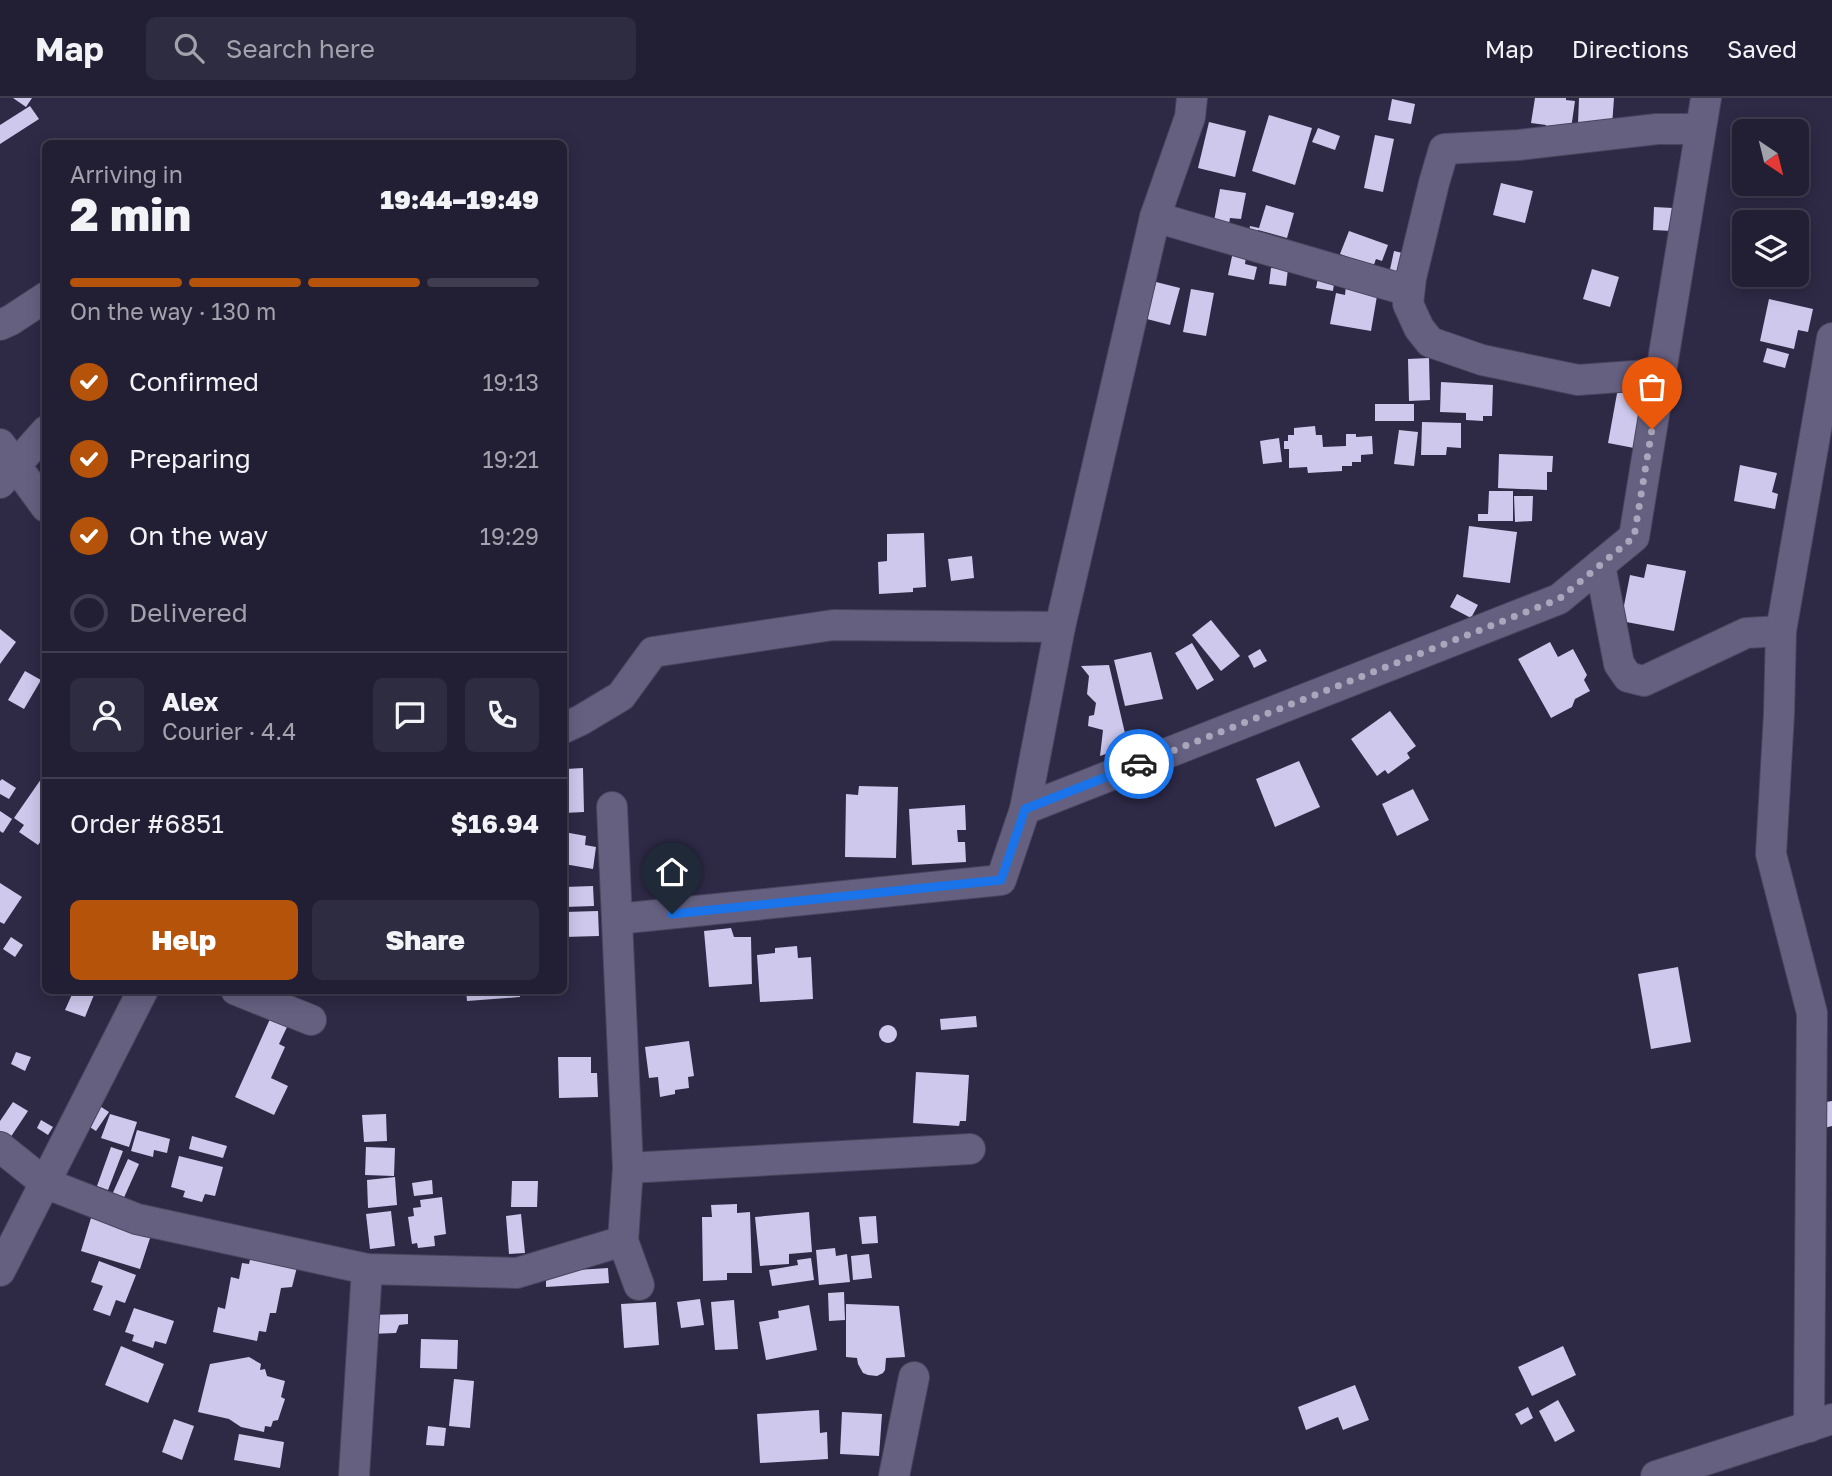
<!DOCTYPE html>
<meta charset="utf-8">
<style>
:root{--surface:#221f34;--page:#2e2c40;--text:#f1f3f6;--muted:#a2a2ac;--line:#3f3d4f;--accent:#b45309}
body{margin:0;font-family:"Golos Text",sans-serif;background:var(--page);color:var(--text);height:100vh;display:flex;flex-direction:column;font-size:26px;white-space:nowrap}
*{box-sizing:border-box;margin:0}
p{font-size:23px;color:var(--muted)}
.icon{flex:none;width:38px;height:38px;fill:none;stroke:currentColor;stroke-width:2;stroke-linecap:round;stroke-linejoin:round}
.map{position:relative;flex:1;overflow:hidden}
.panel{position:absolute;left:42px;top:42px;width:525px;height:854px;display:flex;flex-direction:column;background:var(--surface);border-radius:10px;box-shadow:0 4px 18px #0003,0 0 0 2px var(--line)}
.panel>*{flex:none}
.needle{width:46px;rotate:145deg}
.fabs{position:absolute;left:1732px;top:21px;display:grid;gap:14px}
.fabs a{display:grid;place-items:center;width:77px;height:77px;border-radius:10px;background:var(--surface);box-shadow:0 4px 18px #0003,0 0 0 2px var(--line);font-size:35px}
.pin{position:absolute;display:grid;place-items:center;width:60px;height:60px;color:#fff;margin:-72px -30px;border-radius:50% 50% 50% 0;rotate:-45deg;box-shadow:0 0 7px #0007}
.pin .icon{rotate:45deg}
.courier{position:absolute;display:grid;place-items:center;width:70px;height:70px;margin:-35px;border:5px solid #1a73e8;border-radius:50%;background:#fff;color:#222;box-shadow:0 2px 9px #0007}
.headline em{font-style:normal;font-weight:800}
.headline div{display:flex;flex-direction:column-reverse}
.headline{display:flex;align-items:center;justify-content:space-between;height:119px;padding:0 28px}
h1{font-size:46px;font-weight:800;line-height:52px}
.bar{display:grid;grid-template-columns:repeat(4,1fr);gap:10px 7px;align-content:center;height:84px;padding:0 28px}
.bar i{height:9px;border-radius:5px;background:var(--line)}
.bar .current{background:var(--accent)}
.bar p{grid-column:span 4}
.line{display:flex;align-items:center;gap:18px;padding:0 28px;border-top:2px solid var(--line)}
.line div{flex:1}
.round{display:grid;place-items:center;flex:none;width:74px;height:74px;border-radius:10px;background:var(--page)}
ol{padding:0 28px;list-style:none}
li{display:flex;align-items:center;gap:21px;height:77px}
li p{margin-inline-start:auto}
li .icon{padding:7px;border-radius:50%;background:var(--accent);color:#fff;stroke-width:4}
li:last-child{color:var(--muted)}
li i{width:38px;height:38px;border:4px solid var(--line);border-radius:50%}
.cta{display:flex;gap:14px;margin-top:auto;padding:14px 28px}
.cta a{flex:1;height:80px;border-radius:10px;background:var(--accent);color:#fff;font-size:28px;font-weight:800;line-height:80px;text-align:center}
.cta a+a{background:var(--page);color:var(--text)}
header{display:flex;align-items:center;gap:42px;box-sizing:border-box;height:98px;padding:0 35px;background:var(--surface);border-bottom:2px solid var(--line)}
header strong{font-size:33px}
nav{display:flex;gap:38px;margin-inline-start:auto;font-size:24px}
.search{width:490px;height:63px;background:var(--page);display:flex;align-items:center;gap:18px;box-sizing:border-box;padding:0 24px;border-radius:10px;color:var(--muted);font-size:26px}
.map>svg:first-child{display:block}
.building{fill:#cdc8ec}
.lines{fill:none;stroke-linecap:round;stroke-linejoin:round}
.minor-casing{stroke:#4a455e;stroke-width:32}
.minor{stroke:#656080;stroke-width:30}
.done{stroke:#aaa7bd;stroke-width:7;stroke-dasharray:0 12.6}
.route{stroke:#1a73e8;stroke-width:9}
</style>
<header>
<strong>Map</strong>
<div class="search"><svg class="icon" aria-label="search" viewBox="0 0 24 24"><circle cx="10" cy="10" r="6"/><path d="M15 15l6 6"/></svg>Search here</div>
<nav><a>Map</a><a>Directions</a><a>Saved</a></nav>
</header>
<div class="map">
<svg width="1832" height="1378" viewBox="0 0 1832 1378">
<rect width="100%" height="100%" fill="#2e2945"/>
<g class="building">
<path d="M13 0H32L26 9Z"/>
<path d="M1535 0H1566V2L1575 3 1571 31 1545 35 1546 27 1531 25Z"/>
<path d="M1579 0H1614L1612 28 1578 26Z"/>
<path d="M1392 1 1415 6 1411 26 1388 22Z"/>
<path d="M30 8 39 21 0 46V27Z"/>
<path d="M1269 17 1312 30 1295 87 1252 73Z"/>
<path d="M1209 24 1246 33 1235 79 1198 70Z"/>
<path d="M1318 30 1340 38 1335 52 1312 44Z"/>
<path d="M1375 37 1394 41 1383 94 1364 90Z"/>
<path d="M1501 85 1533 93 1525 125 1493 117Z"/>
<path d="M1220 91 1246 95 1241 121 1230 120 1229 126 1214 123Z"/>
<path d="M1266 107 1294 115 1287 140 1258 132 1257 140 1248 138 1250 128 1259 130Z"/>
<path d="M1654 109 1673 110 1672 133 1653 132Z"/>
<path d="M1349 133 1388 147 1382 163 1376 161 1373 169 1340 156Z"/>
<path d="M1234 149 1247 152 1245 166 1257 169 1254 182 1228 177Z"/>
<path d="M1394 153 1407 156 1402 179 1389 176Z"/>
<path d="M1271 170 1288 171 1286 188 1269 186Z"/>
<path d="M1592 171 1619 179 1610 209 1583 201Z"/>
<path d="M1319 175 1335 178 1333 193 1316 190Z"/>
<path d="M1156 184 1180 190 1170 227 1147 221Z"/>
<path d="M1346 187 1378 192 1371 233 1330 226 1336 195 1345 197Z"/>
<path d="M1191 191 1214 195 1206 238 1183 234Z"/>
<path d="M1769 201 1813 211 1808 234 1798 232 1794 251 1760 243Z"/>
<path d="M1767 250 1789 256 1785 270 1763 264Z"/>
<path d="M1429 260 1430 302 1409 303 1408 261Z"/>
<path d="M1441 284 1493 287 1492 318H1483V323L1466 322V315L1440 314Z"/>
<path d="M1618 290 1644 295 1634 350 1608 345Z"/>
<rect x="1375" y="306" width="39" height="17"/>
<path d="M1422 324 1461 325V350L1447 349 1446 357H1421Z"/>
<path d="M1315 328 1316 337H1322L1323 349 1346 348V336H1356V339L1372 338 1373 356 1361 357V364H1352V368H1342V373L1308 375 1307 369 1289 370V351H1284V343H1288V337H1294V330Z"/>
<path d="M1399 332 1418 334 1414 368 1394 366Z"/>
<path d="M1279 340 1282 364 1263 366 1260 343Z"/>
<path d="M1499 356 1553 358 1552 374H1547V392L1498 390Z"/>
<path d="M1740 367 1777 375 1772 394 1778 396 1775 411 1734 403Z"/>
<path d="M1489 393H1513V423H1478V416H1488Z"/>
<path d="M1514 398H1533L1532 423 1515 424Z"/>
<path d="M1469 428 1517 434 1510 485 1463 479Z"/>
<path d="M924 435 926 489 913 490V494L879 496 878 464 887 463V436Z"/>
<path d="M972 458 974 480 951 483 948 461Z"/>
<path d="M1647 466 1686 473 1674 533 1621 523 1630 477 1644 480Z"/>
<path d="M1457 496 1478 507 1471 520 1450 509Z"/>
<path d="M1211 522 1240 558 1221 573 1192 537Z"/>
<path d="M0 531 16 544 0 566Z"/>
<path d="M1550 544 1558 559 1573 551 1587 577 1584 582 1590 593 1575 601 1572 609 1551 620 1518 561Z"/>
<path d="M1192 545 1214 582 1197 592 1175 555Z"/>
<path d="M1260 551 1267 563 1254 570 1248 558Z"/>
<path d="M1151 554 1163 601 1125 608 1114 562Z"/>
<path d="M1109 567 1128 648 1100 658 1103 632 1088 628 1089 618 1094 617 1096 605 1087 596 1089 578 1081 568Z"/>
<path d="M25 573 41 582 24 611 8 602Z"/>
<path d="M1390 613 1416 648 1407 655 1410 660 1388 676 1385 672 1377 678 1351 641Z"/>
<path d="M1299 663 1320 709 1275 729 1256 681Z"/>
<path d="M583 670 584 714 564 715V680H567L566 671Z"/>
<path d="M46 674V736L38 747 19 734 24 727 14 720Z"/>
<path d="M2 681 16 690 9 701 0 696V683Z"/>
<path d="M859 688 898 689 896 760 845 759 846 696 858 697Z"/>
<path d="M1413 691 1429 722 1397 738 1382 706Z"/>
<path d="M965 707 966 732H957L958 744H965L966 764 912 767 909 711Z"/>
<path d="M0 713 12 721 3 735 0 733Z"/>
<path d="M564 734 586 738 585 747 596 749 593 771 564 766Z"/>
<path d="M0 785 22 799 4 826 0 824Z"/>
<path d="M593 788 594 808 564 809V789Z"/>
<path d="M598 813 599 838 564 839V814Z"/>
<path d="M731 830 734 839H751L752 886 709 889 704 833Z"/>
<path d="M11 839 23 847 15 859 3 851Z"/>
<path d="M797 848 798 860 811 859 813 901 760 904 757 857 775 855V850Z"/>
<path d="M1678 869 1691 944 1651 951 1638 876Z"/>
<path d="M74 892H96L85 919 65 912Z"/>
<path d="M466 892H520V899L467 903Z"/>
<path d="M976 918 977 929 941 932 940 921Z"/>
<path d="M270 921 287 929 279 946 285 949 271 980 288 988 274 1017 235 999Z"/>
<circle cx="888" cy="936" r="9"/>
<path d="M689 943 694 978 688 979 689 990 675 992V996L660 999 658 979 649 980 645 949Z"/>
<path d="M16 954 31 959 25 973 11 966Z"/>
<path d="M558 959H591V975H597L598 999 559 1000Z"/>
<path d="M916 974 969 977 966 1023H960L959 1028 913 1025Z"/>
<path d="M1832 1003V1028L1824 1030 1820 1005Z"/>
<path d="M13 1004 28 1013 6 1046 0 1042V1023Z"/>
<path d="M95 1005 109 1014 96 1033 82 1024Z"/>
<path d="M110 1016 137 1024 129 1049 101 1040Z"/>
<path d="M386 1016 387 1043 364 1044 362 1017Z"/>
<path d="M41 1022 53 1029 48 1037 37 1030Z"/>
<path d="M137 1032 170 1041 167 1055 154 1052 153 1059 131 1053Z"/>
<path d="M192 1038 227 1048 223 1060 189 1051Z"/>
<path d="M111 1049 123 1053 108 1092 97 1088Z"/>
<path d="M366 1049 395 1050 394 1078 365 1077Z"/>
<path d="M179 1058 223 1069 215 1098 205 1096 202 1104 183 1099 185 1093 171 1089Z"/>
<path d="M128 1061 139 1066 122 1104 111 1099Z"/>
<path d="M395 1079 397 1107 368 1110 367 1082Z"/>
<path d="M432 1082 433 1096 414 1098 412 1085Z"/>
<path d="M512 1083H538L537 1109H511Z"/>
<path d="M442 1099 446 1136 434 1138 435 1148 418 1150 417 1145 412 1146 408 1119 414 1118 413 1110 421 1109 420 1102Z"/>
<path d="M737 1106V1115L750 1114 752 1175H727V1182L703 1183 702 1119H712L711 1107Z"/>
<path d="M391 1113 395 1148 370 1151 366 1116Z"/>
<path d="M809 1114 812 1154 789 1156V1166L760 1168 755 1119Z"/>
<path d="M521 1116 525 1155 509 1156 506 1118Z"/>
<path d="M876 1118 878 1145 862 1146 859 1119Z"/>
<path d="M91 1120 105 1124 153 1131 140 1171 81 1153Z"/>
<path d="M835 1150 836 1158 847 1156 850 1184 819 1187 816 1152Z"/>
<path d="M869 1156 872 1180 853 1182 851 1158Z"/>
<path d="M251 1157 297 1169 292 1189 281 1190 276 1215H270L266 1234 259 1233 257 1243 213 1234 218 1209 225 1211 231 1179 239 1181 242 1165 249 1166Z"/>
<path d="M811 1160 814 1182 772 1188 769 1172 798 1167 797 1162Z"/>
<path d="M99 1163 136 1177 125 1205 116 1202 110 1218 93 1212 103 1188 91 1184Z"/>
<path d="M608 1170 609 1185 546 1189V1174Z"/>
<path d="M844 1194 845 1222 829 1223 828 1195Z"/>
<path d="M700 1201 704 1227 681 1230 677 1204Z"/>
<path d="M734 1202 738 1251 715 1252 711 1204Z"/>
<path d="M656 1204 659 1247 624 1250 621 1206Z"/>
<path d="M846 1206 899 1208 905 1259 886 1260 885 1272 883 1275 877 1278 868 1277 863 1275 858 1266 857 1260 846 1259Z"/>
<path d="M809 1207 817 1252 766 1262 759 1224 779 1220 778 1213Z"/>
<path d="M134 1210 174 1223 166 1246 155 1243 153 1250 132 1243 134 1237 125 1234Z"/>
<path d="M408 1216V1226L399 1227 396 1235 369 1236V1217Z"/>
<path d="M421 1241 458 1242 457 1271 420 1270Z"/>
<path d="M121 1248 164 1266 148 1305 105 1287Z"/>
<path d="M1563 1248 1576 1277 1532 1298 1518 1269Z"/>
<path d="M249 1259 261 1266 260 1272 265 1271 267 1278 285 1283 281 1299 285 1301 278 1322 273 1323 271 1329 265 1328 264 1334 241 1329 229 1321 198 1314 210 1266Z"/>
<path d="M454 1281 474 1283 470 1330 449 1328Z"/>
<path d="M1355 1287 1369 1322 1343 1332 1338 1319 1306 1332 1298 1309Z"/>
<path d="M1558 1302 1575 1333 1555 1344 1539 1313Z"/>
<path d="M1528 1309 1533 1320 1521 1327 1515 1316Z"/>
<path d="M819 1312 820 1335 827 1334 828 1361 760 1365 757 1316Z"/>
<path d="M842 1314 882 1316 879 1358 840 1356Z"/>
<path d="M174 1321 194 1328 182 1362 162 1354Z"/>
<path d="M428 1328 446 1330 444 1348 426 1347Z"/>
<path d="M239 1336 284 1344 280 1370 234 1362Z"/>
</g>
<g class="lines">
<defs>
<g id="minor">
<path d="M1155 119 1409 193"/>
<path d="M0 227 11 222 46 199"/>
<path d="M1661 276 1578 282 1482 262 1430 244 1419 230 1408 206 1411 180 1434 85 1444 51 1519 47 1657 31H1700"/>
<path d="M0 346 46 409"/>
<path d="M0 385 46 333"/>
<path d="M1600 467 1619 566 1628 579 1644 583 1746 535 1781 533"/>
<path d="M564 630 581 622 621 598 653 554 833 527 1060 529"/>
<path d="M612 709 628 1070 623 1143 639 1187"/>
<path d="M1025 711 1559 501 1634 439 1706 0"/>
<path d="M617 821 1001 782 1025 711 1060 529 1155 119 1190 19 1192 0"/>
<path d="M236 892 311 922"/>
<path d="M0 1049 45 1085 137 1121 367 1171 517 1175 623 1143"/>
<path d="M628 1070 970 1051"/>
<path d="M0 1173 143 892"/>
<path d="M1809 1329 1812 915 1771 756 1779 616 1781 533 1832 240"/>
<path d="M354 1378 367 1171"/>
<path d="M894 1378 914 1279"/>
<path d="M1656 1378 1832 1321"/>
</g>
</defs>
<use href="#minor" class="minor-casing"/>
<use href="#minor" class="minor"/>
</g>
<g class="lines">
<path class="done" d="M1139 666 1559 501 1634 439 1652 331"/>
<path class="route" d="M672 816 1001 782 1025 711 1139 666"/>
</g>
</svg>
<div class="fabs">
<a><svg class="needle" viewBox="-14 -14 28 28"><path d="M0-13l5 13h-10z" fill="#e53935"/><path d="M0 13l5-13h-10z" fill="#a2a2ac"/></svg></a>
<a><svg class="icon" aria-label="layers" viewBox="0 0 24 24"><path d="M12 4l9 5-9 5-9-5zM3 14l9 5 9-5"/></svg></a>
</div>
<div class="pin" style="left:1652px;top:331px;background:#ea580c"><svg class="icon" aria-label="bag" viewBox="0 0 24 24"><path d="M5 8h14l-1 12H6zM9 8a3 3 0 0 1 6 0"/></svg></div>
<div class="pin" style="left:672px;top:816px;background:#1f2937"><svg class="icon" aria-label="home" viewBox="0 0 24 24"><path d="M3 11l9-7 9 7M6 9v11h12V9"/></svg></div>
<div class="courier" style="left:1139px;top:666px"><svg class="icon" aria-label="car" viewBox="0 0 24 24"><path d="M5 17H2v-5l4-1 3-4h7l3 4 3 1v5h-3M9 17h6M6 11h13"/><circle cx="7" cy="17" r="2"/><circle cx="17" cy="17" r="2"/></svg></div>
<section class="panel">
<div class="headline"><div><h1>2 min</h1><p>Arriving in</p></div><em>19:44–19:49</em></div>
<div class="bar"><i class="current"></i><i class="current"></i><i class="current"></i><i></i><p>On the way · 130 m</p></div>
<ol>
<li><svg class="icon" aria-label="check" viewBox="0 0 24 24"><path d="M5 12l5 5 9-10"/></svg>Confirmed<p>19:13</p></li>
<li><svg class="icon" aria-label="check" viewBox="0 0 24 24"><path d="M5 12l5 5 9-10"/></svg>Preparing<p>19:21</p></li>
<li><svg class="icon" aria-label="check" viewBox="0 0 24 24"><path d="M5 12l5 5 9-10"/></svg>On the way<p>19:29</p></li>
<li><i></i>Delivered</li>
</ol>
<div class="line" style="height:126px"><a class="round"><svg class="icon" aria-label="person" viewBox="0 0 24 24"><circle cx="12" cy="8" r="4"/><path d="M4 21q1-7 8-7t8 7"/></svg></a><div><b>Alex</b><p>Courier · 4.4</p></div><a class="round"><svg class="icon" aria-label="chat" viewBox="0 0 24 24"><path d="M4 5h16v11H9l-5 4z"/></svg></a><a class="round"><svg class="icon" aria-label="phone" viewBox="0 0 24 24"><path d="M5 4h4l2 5-3 2q2 4 5 5l2-3 5 2v4C11 20 4 13 5 4z"/></svg></a></div>
<div class="line" style="height:91px"><div>Order #6851</div><b>$16.94</b></div>
<div class="cta"><a>Help</a><a>Share</a></div>
</section>
</div>
